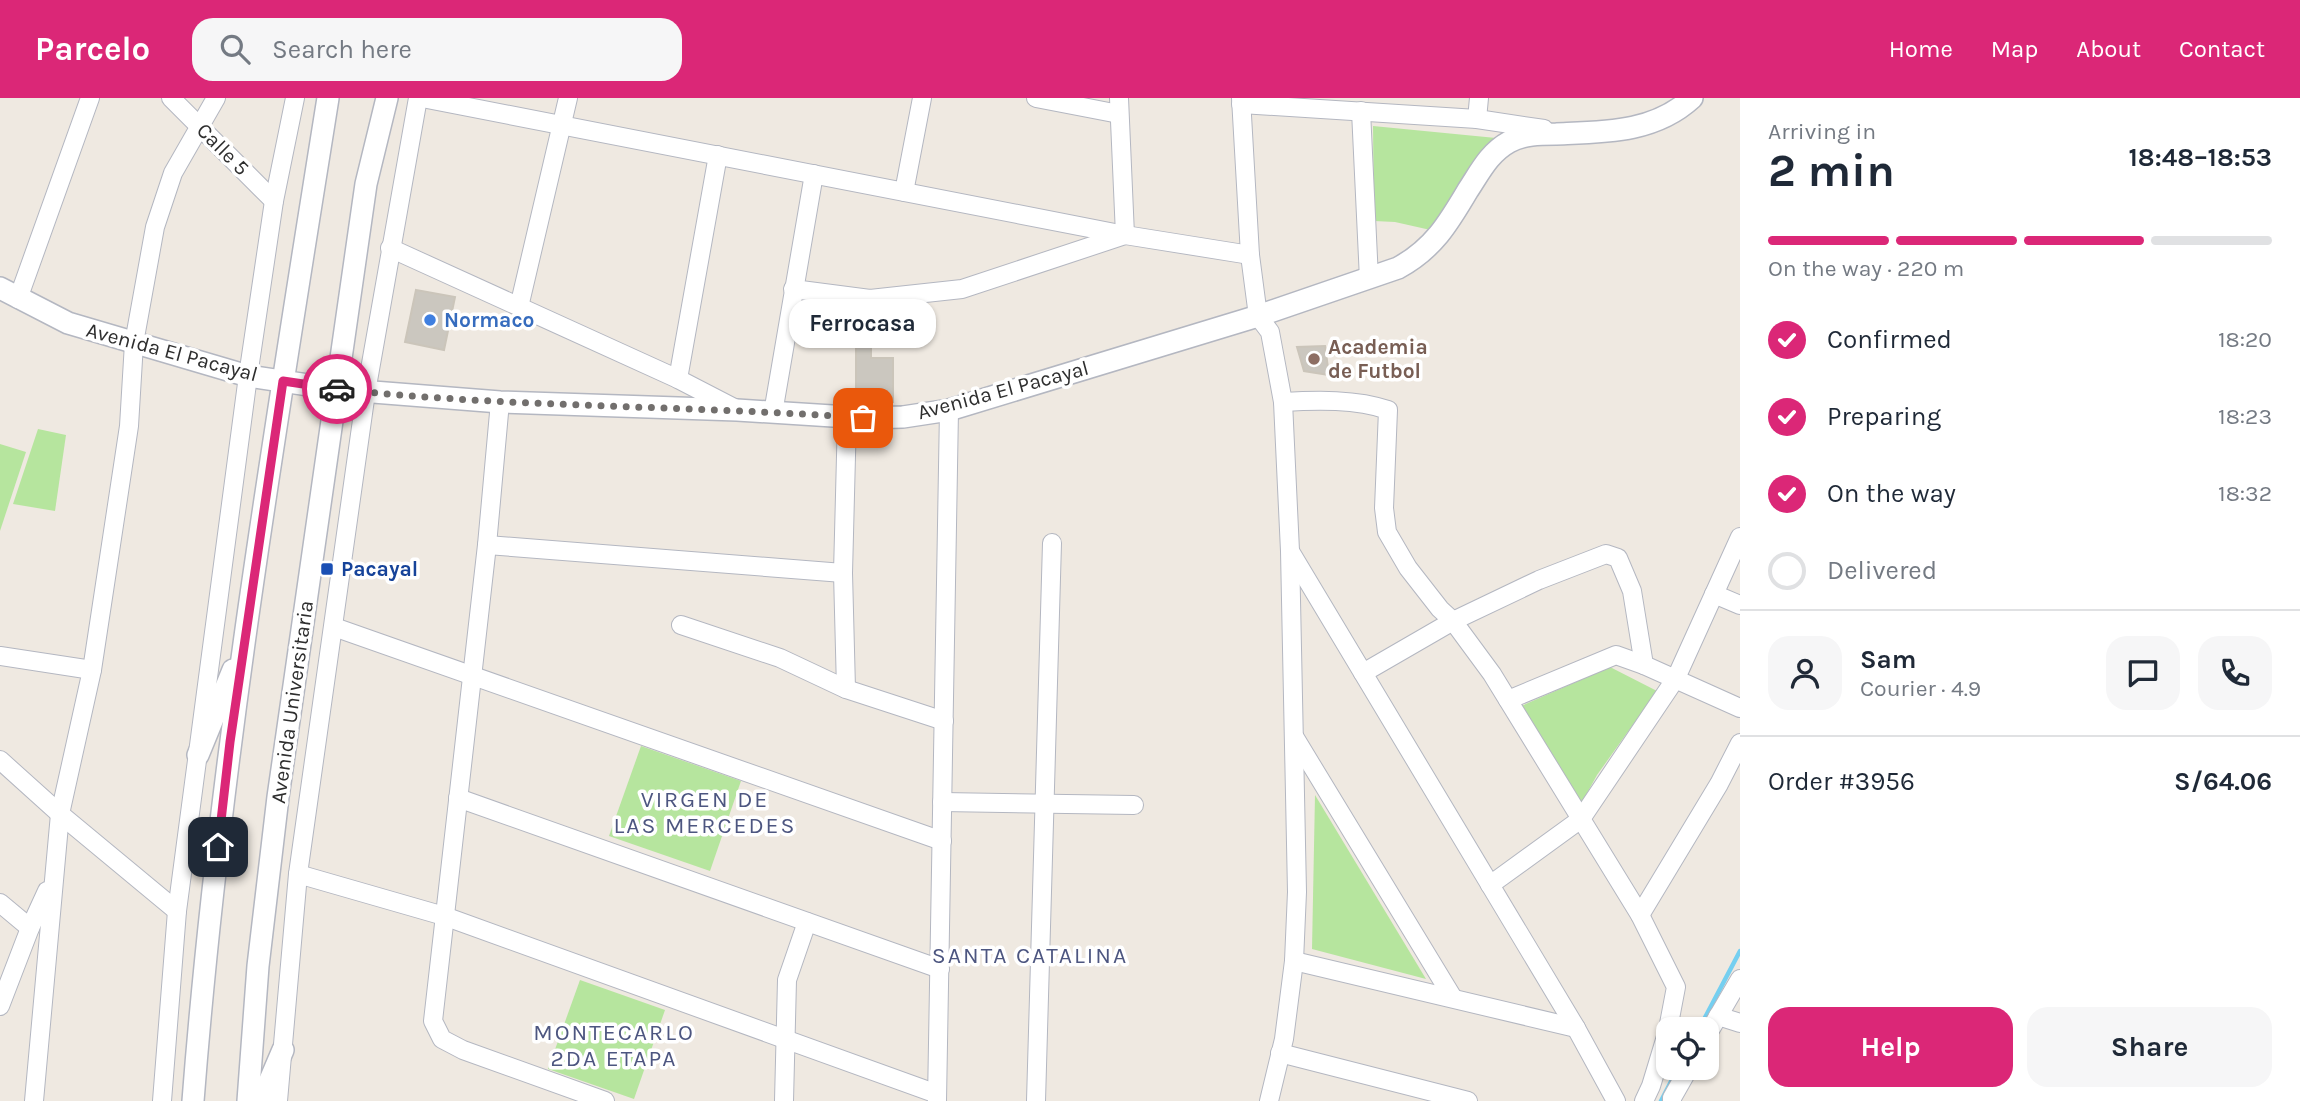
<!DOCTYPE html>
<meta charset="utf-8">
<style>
:root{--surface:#fff;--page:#f6f6f7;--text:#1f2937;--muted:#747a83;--line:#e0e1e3;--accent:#db2777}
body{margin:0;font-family:Karla,sans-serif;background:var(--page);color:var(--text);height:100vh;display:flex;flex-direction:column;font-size:26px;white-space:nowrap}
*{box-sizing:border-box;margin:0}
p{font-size:23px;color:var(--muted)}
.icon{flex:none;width:38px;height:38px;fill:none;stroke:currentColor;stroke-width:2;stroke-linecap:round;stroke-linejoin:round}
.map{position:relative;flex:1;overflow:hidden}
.panel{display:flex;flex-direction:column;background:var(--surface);width:560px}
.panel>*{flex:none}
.tools{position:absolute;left:1656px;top:919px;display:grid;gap:14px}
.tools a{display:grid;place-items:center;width:63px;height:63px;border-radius:14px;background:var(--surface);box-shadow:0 2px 5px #0004;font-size:35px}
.pin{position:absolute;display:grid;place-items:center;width:60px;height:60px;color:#fff;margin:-30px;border-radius:14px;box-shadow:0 4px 10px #0006}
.courier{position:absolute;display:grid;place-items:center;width:70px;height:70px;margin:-35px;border:5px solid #db2777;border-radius:50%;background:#fff;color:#222;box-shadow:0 2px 9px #0007}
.bubble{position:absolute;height:49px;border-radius:21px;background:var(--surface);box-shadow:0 2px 5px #0004;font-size:23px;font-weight:700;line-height:49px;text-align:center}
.overview em{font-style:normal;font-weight:700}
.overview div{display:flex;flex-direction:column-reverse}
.overview{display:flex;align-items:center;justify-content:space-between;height:119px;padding:0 28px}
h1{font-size:46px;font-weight:700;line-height:52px}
.bar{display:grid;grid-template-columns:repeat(4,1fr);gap:10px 7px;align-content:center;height:84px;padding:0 28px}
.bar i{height:9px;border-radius:5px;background:var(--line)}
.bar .current{background:var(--accent)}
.bar p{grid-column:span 4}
.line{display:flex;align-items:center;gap:18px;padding:0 28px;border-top:2px solid var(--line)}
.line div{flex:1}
.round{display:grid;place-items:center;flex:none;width:74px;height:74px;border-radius:21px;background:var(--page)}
ol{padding:0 28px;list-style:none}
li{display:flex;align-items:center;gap:21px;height:77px}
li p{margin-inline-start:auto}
li .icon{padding:7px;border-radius:50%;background:var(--accent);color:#fff;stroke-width:4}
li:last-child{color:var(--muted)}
li i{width:38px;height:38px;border:4px solid var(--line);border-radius:50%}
.cta{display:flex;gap:14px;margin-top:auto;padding:14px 28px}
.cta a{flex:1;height:80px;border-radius:21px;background:var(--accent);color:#fff;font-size:28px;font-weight:700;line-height:80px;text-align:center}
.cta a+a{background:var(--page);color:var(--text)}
header{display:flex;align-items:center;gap:42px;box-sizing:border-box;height:98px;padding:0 35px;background:var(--accent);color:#fff}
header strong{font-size:33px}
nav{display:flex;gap:38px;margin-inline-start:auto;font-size:24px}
.search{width:490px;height:63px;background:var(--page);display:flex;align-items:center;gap:18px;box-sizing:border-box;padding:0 24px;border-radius:21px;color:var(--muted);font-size:26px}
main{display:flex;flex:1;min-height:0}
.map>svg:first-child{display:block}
.green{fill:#b6e59e}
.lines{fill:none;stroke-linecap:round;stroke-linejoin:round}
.stream{stroke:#75cff0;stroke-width:4.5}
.building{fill:#cbc7bf;stroke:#cbc5ba;stroke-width:2}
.minor-casing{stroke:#b4b7c1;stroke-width:20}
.tertiary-casing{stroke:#b4b7c1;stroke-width:24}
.minor{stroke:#fff;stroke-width:18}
.tertiary{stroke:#fff;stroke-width:21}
.done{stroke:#726f6d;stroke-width:7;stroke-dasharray:0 12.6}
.route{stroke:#db2777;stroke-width:9}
.shop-dot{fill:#3f7fe0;stroke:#fff;stroke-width:2.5}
.education-dot{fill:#8d6e63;stroke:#fff;stroke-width:2.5}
.transit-dot{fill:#1a4fb4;stroke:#fff;stroke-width:2.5}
.labels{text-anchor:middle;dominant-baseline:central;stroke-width:7;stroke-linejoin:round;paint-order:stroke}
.street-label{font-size:21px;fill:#2e2e2e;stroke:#fff}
.shop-label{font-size:21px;font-weight:bold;fill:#366cbe;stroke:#fff;text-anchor:start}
.education-label{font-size:21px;font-weight:bold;fill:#785e54;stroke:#fff;text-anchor:start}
.transit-label{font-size:21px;font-weight:bold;fill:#164399;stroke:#fff;text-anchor:start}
.neighbourhood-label{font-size:23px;letter-spacing:2px;fill:#4d5680;stroke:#fff}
</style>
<header>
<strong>Parcelo</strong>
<div class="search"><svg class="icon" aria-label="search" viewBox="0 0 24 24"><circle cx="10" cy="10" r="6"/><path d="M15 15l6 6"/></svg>Search here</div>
<nav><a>Home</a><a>Map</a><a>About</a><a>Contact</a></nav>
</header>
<main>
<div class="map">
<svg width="1740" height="1003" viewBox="0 0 1740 1003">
<rect width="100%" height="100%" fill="#efe9e1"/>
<g class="green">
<path d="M1373 28 1496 40 1435 133 1395 124 1374 123Z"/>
<path d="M38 331 66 337 55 413 13 406Z"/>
<path d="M0 346 26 354 0 433Z"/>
<path d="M1610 569 1657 593 1597 677 1580 708 1519 609Z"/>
<path d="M641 648 741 683 710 773 609 738Z"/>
<path d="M1315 697 1426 881 1312 851Z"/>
<path d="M580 882 665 912 634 1001 548 971Z"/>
</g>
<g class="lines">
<g class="stream">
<path d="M1699 931 1740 853"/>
<path d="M1661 1003 1678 970"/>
</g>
</g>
<g class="building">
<path d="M416 192 455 199 444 252 405 244Z"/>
<path d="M871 246V260H893V304H856V247Z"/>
<path d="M1325 248 1329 277 1304 273 1297 249Z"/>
</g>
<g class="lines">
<defs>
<g id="minor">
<path d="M171 0 274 103"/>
<path d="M422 0 1125 137 1250 157"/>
<path d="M1036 0 1119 16"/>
<path d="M1241 0 1250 157 1258 218 1270 234 1283 304 1290 453 1297 794 1294 863 1284 941 1269 1003"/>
<path d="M1241 6 1477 21 1544 31"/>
<path d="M1361 13 1369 181"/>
<path d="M1477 21 1479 0"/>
<path d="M904 94 922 0"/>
<path d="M390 150 678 281 736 311"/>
<path d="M793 191 870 201 962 191 1125 137 1119 0"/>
<path d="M18 201 90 0"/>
<path d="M519 209 568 0"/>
<path d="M678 281 718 57"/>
<path d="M500 304 487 447 433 923 442 941 463 952 605 1003"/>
<path d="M1283 304C1317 302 1356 301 1388 312L1384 410 1387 434 1408 470 1440 511 1453 523 1492 576 1640 817 1676 889 1668 931"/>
<path d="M773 315 814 76"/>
<path d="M487 447 843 475"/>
<path d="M1291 455 1576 930 1616 1003"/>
<path d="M1714 496 1740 507"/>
<path d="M681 527 780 560 846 591 944 623"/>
<path d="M334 529 942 743"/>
<path d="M0 558 92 572"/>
<path d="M1363 575 1453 523 1539 482 1606 456 1618 460 1632 493 1644 567 1740 610"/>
<path d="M846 591 843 475 847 319"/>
<path d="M1508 602 1616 557 1644 567"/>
<path d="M1295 640 1453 900"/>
<path d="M0 662 60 716 177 813"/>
<path d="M458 700 940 871"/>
<path d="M942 704 1134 707"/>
<path d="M298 776 444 818 937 996"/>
<path d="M1490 787 1581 721 1676 580 1740 439"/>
<path d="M0 805 30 830"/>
<path d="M1640 817 1719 686 1740 645"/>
<path d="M1294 863 1576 930"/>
<path d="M0 908 30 830 47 793"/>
<path d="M1718 918 1740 925"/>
<path d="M1706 939 1740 881"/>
<path d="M1280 955 1468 1003"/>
<path d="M34 1003 60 716 92 572 129 328 134 245 155 129 173 75 216 0"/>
<path d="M162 1003 177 813 194 685 248 278 274 103 295 0"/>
<path d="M278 1003 298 776 366 294 418 0"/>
<path d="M784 1003 787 882 807 824"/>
<path d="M937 1003 949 312"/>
<path d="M1036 1003 1052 445"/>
<path d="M1644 1003 1651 988 1668 932"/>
<path d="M1672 1003V1000L1689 970"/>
</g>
<g id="tertiary">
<path d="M0 190 68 225 248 278 335 291 500 304 737 312 864 320 903 319 949 312 1258 218 1398 170C1433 151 1448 126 1468 92 1480 74 1489 55 1509 44 1523 36 1540 36 1556 36 1604 34 1654 35 1692 0"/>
<path d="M198 657 233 572"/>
<path d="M193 1003C219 667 275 333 328 0"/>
<path d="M248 1003 258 868 278 699 366 86 387 0"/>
<path d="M261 1003 283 952"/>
</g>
</defs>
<use href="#minor" class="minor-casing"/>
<use href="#tertiary" class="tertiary-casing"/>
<use href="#minor" class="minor"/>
<use href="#tertiary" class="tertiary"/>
</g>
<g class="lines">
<path class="done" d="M337 291C511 310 688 307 863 320"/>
<path class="route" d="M218 749 230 644 283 283 337 291"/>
</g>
<circle class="shop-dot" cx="430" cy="222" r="7"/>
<circle class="education-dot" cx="1314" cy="261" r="7"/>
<rect class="transit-dot" x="320" y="464" width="14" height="14" rx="3.5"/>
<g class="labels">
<g class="street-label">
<text transform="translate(223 51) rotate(45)">Calle 5</text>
<text transform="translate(172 254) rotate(15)">Avenida El Pacayal</text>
<text transform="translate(1003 292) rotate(-15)">Avenida El Pacayal</text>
<text transform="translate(292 604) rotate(-82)">Avenida Universitaria</text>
</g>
<g class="shop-label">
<text x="444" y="222">Normaco</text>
</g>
<g class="education-label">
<text x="1328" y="249">Academia<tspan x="1328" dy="24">de Futbol</tspan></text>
</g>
<g class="transit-label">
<text x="341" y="471">Pacayal</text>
</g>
<g class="neighbourhood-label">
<text x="705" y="701">VIRGEN DE<tspan x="705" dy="26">LAS MERCEDES</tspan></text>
<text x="1030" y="857">SANTA CATALINA</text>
<text x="614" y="934">MONTECARLO<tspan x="614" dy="26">2DA ETAPA</tspan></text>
</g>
</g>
</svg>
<div class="tools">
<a><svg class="icon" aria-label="locate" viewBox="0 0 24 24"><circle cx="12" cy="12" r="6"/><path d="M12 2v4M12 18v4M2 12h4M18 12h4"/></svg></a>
</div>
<div class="pin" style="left:863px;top:320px;background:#ea580c"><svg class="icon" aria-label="bag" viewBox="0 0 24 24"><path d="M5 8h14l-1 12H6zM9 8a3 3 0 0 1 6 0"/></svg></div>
<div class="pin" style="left:218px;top:749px;background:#1f2937"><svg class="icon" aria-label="home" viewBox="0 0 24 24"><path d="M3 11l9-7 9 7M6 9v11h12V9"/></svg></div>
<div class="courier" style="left:337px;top:291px"><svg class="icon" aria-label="car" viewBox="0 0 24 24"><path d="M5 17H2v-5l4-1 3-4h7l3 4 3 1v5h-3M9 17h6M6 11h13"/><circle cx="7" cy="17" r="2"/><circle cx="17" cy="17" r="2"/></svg></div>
<div class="bubble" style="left:789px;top:201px;width:147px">Ferrocasa</div>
</div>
<section class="panel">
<div class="overview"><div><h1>2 min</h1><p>Arriving in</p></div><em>18:48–18:53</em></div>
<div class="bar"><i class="current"></i><i class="current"></i><i class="current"></i><i></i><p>On the way · 220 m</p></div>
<ol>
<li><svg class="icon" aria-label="check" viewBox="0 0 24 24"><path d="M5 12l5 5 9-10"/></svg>Confirmed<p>18:20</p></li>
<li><svg class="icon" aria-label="check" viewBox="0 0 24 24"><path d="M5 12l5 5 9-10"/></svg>Preparing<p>18:23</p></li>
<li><svg class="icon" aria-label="check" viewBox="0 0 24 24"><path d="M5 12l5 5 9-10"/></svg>On the way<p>18:32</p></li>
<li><i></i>Delivered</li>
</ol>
<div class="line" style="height:126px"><a class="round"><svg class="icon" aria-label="person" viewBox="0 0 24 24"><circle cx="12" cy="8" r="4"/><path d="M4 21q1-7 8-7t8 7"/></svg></a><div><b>Sam</b><p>Courier · 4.9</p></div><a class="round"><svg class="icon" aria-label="chat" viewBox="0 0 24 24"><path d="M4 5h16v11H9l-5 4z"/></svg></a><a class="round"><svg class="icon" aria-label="phone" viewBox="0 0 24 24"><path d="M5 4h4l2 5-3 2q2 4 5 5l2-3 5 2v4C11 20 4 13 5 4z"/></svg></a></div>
<div class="line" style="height:91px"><div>Order #3956</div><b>S/64.06</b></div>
<div class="cta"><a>Help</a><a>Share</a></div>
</section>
</main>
